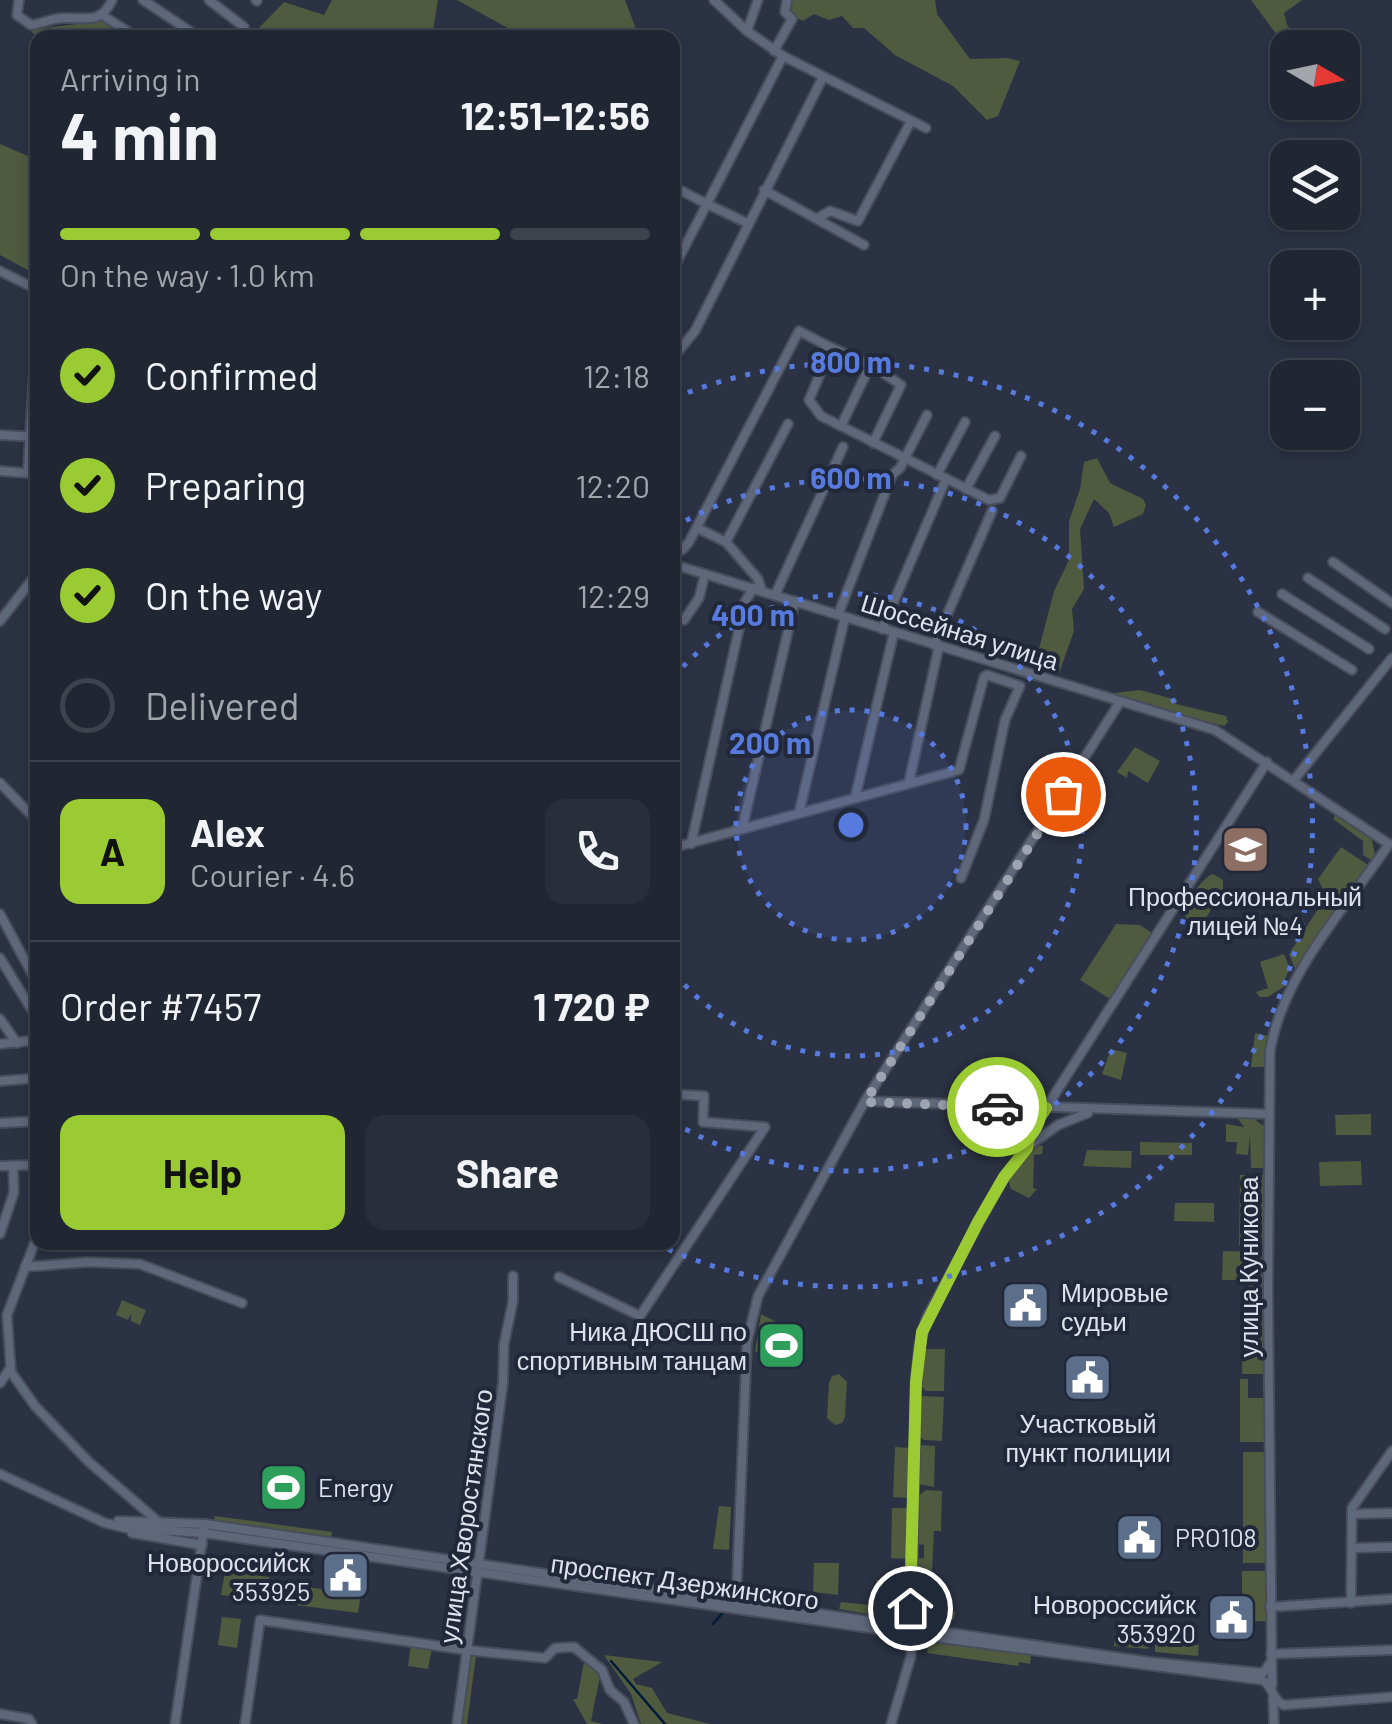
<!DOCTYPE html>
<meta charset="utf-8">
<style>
:root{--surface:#202632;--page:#282e3a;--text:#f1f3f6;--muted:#a2a5ac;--line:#3d434d;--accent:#9bcb33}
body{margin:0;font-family:Barlow,sans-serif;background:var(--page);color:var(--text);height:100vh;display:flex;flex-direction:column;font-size:38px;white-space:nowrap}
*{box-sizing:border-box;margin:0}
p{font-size:32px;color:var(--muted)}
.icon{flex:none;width:55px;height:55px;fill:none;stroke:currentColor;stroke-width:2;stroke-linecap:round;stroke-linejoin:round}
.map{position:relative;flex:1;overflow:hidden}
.details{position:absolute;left:30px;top:30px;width:650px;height:1220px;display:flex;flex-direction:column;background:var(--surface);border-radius:20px;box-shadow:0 5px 15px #0003,0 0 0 2px var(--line)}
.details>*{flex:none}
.needle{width:65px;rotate:99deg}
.buttons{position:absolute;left:1270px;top:30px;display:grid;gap:20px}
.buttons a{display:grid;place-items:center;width:90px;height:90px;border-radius:20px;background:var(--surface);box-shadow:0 5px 15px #0003,0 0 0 2px var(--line);font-size:50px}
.pin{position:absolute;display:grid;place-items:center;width:85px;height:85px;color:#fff;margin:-42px;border:5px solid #fff;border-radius:50%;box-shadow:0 2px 10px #0007}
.courier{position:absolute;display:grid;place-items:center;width:100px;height:100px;margin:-50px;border:8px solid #9bcb33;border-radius:50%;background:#fff;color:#222;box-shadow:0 2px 12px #0007}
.head em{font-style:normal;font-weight:700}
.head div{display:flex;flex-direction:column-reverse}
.head{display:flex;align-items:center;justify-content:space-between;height:170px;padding:0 30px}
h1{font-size:65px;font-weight:700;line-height:75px}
.bar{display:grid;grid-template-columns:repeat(4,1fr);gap:15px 10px;align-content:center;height:120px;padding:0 30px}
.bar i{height:12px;border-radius:8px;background:var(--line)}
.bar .current{background:var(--accent)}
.bar p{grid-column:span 4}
.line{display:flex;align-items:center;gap:25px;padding:0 30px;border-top:2px solid var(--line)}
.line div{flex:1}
.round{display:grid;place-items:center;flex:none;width:105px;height:105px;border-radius:20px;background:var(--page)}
ol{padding:0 30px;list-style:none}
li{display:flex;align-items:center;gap:30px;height:110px}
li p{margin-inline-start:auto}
li .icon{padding:10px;border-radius:50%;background:var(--accent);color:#111;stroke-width:4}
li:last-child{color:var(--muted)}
li i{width:55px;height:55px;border:5px solid var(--line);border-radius:50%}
.primary-button{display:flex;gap:20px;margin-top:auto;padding:20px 30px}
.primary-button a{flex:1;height:115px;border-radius:20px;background:var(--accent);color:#111;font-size:40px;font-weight:700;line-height:115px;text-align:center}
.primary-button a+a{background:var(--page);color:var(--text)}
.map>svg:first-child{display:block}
.green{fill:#4f5a3f}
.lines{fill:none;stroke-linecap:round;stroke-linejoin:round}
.stream{stroke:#001b3a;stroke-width:2.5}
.minor-casing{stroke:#484d5c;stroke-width:12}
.minor{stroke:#5f677b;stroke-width:8}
.done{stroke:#9fa4b2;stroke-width:10;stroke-dasharray:0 18}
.route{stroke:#9bcb33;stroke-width:12}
.ring{fill:none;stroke:#577ade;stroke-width:5;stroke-dasharray:5 10}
.labels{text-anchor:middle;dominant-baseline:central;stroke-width:8;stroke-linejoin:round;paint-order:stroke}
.street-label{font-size:25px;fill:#dde2ed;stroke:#212839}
.poi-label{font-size:25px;fill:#dde2ed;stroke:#212839;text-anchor:start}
.centre{fill:#577ade;stroke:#212839;stroke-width:5}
.ring-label{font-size:30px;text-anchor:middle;font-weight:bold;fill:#577ade;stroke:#212839;stroke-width:8;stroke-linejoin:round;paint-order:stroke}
</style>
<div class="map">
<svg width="1392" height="1724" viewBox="0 0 1392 1724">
<rect width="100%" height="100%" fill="#2b3243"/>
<g class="green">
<path d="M332 0H438L432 37H250L284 2 324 15Z"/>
<path d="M457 0H625L639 37H524Z"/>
<path d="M789 0H935L937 14 970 59 1007 58 1020 61 998 116 987 120 953 86 895 55 864 28H853L842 16 829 20 814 14 803 21 785 12Z"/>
<path d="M1251 0H1302L1284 13 1287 25 1306 47 1287 49Z"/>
<path d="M106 15 136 37 38 38 31 31C59 24 81 27 106 15Z"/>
<path d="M0 144 37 160V275L0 255Z"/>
<path d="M1097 458 1110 483 1143 499 1146 505 1143 514 1114 527 1109 513 1094 499 1080 529 1084 589 1072 609 1074 631 1059 673 1034 668 1054 591 1069 560V521L1080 489 1084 462Z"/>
<path d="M1140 690 1177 700 1176 704 1226 716 1228 722 1224 726 1106 694Z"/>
<path d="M1135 747 1160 761 1148 783 1128 771 1127 778 1117 772Z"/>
<path d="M1337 813 1371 836 1375 854 1371 860 1363 855V841L1333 819Z"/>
<path d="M1341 847 1368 865 1341 905 1324 903 1321 898 1324 892 1318 879Z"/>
<path d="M1213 874 1223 880V890L1204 921 1192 923 1185 916C1186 903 1200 879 1213 874Z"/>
<path d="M1320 906 1338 910 1296 971 1289 954Z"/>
<path d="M1116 924 1140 925 1152 933 1110 999 1080 980Z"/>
<path d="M1284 954 1290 969 1283 982 1286 985 1268 997H1260L1256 992 1268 988 1260 962Z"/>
<path d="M1255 1033 1269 1036 1264 1067H1251Z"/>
<path d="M1111 1049 1127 1053 1121 1080 1102 1074Z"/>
<path d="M1371 1114V1135H1336L1335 1115Z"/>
<path d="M1238 1119H1254L1265 1127 1264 1168H1251L1250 1136 1248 1155 1236 1154 1237 1142H1226V1124L1244 1127Z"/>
<path d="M1140 1142 1192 1143V1155H1140Z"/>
<path d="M1035 1146H1043L1042 1154 1034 1155 1033 1188 1037 1189 1029 1198 1011 1189 1008 1179Z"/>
<path d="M1087 1150 1132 1151 1131 1168 1083 1166Z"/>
<path d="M1361 1161 1362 1185 1320 1186 1319 1162Z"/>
<path d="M1240 1175H1265L1263 1245H1239Z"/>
<path d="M1175 1203H1214V1222L1174 1221Z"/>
<path d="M1223 1251 1265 1252 1264 1289H1249V1280H1222Z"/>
<path d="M1243 1295 1265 1296 1264 1374H1242Z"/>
<path d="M122 1300 146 1310 140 1325 131 1321V1314L128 1320 116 1315Z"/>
<path d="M761 1314 778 1323 773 1349 755 1352Z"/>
<path d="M924 1349H945L944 1391H926L922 1387Z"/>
<path d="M839 1374 847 1382 845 1417 842 1423 835 1425 827 1418 829 1383 832 1376Z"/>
<path d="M1240 1379H1248V1398H1265V1442H1240Z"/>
<path d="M923 1396 944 1397 942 1441 924 1440 919 1436 920 1399Z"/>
<path d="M921 1445 935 1446 934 1487 918 1484Z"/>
<path d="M895 1447 911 1448 909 1498 893 1497Z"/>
<rect x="1243" y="1452" width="22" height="111"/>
<path d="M926 1490 942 1491 941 1531H934L932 1571 917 1569V1559L924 1558V1545L917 1544V1497Z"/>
<path d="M719 1506 731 1507 729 1550 713 1549Z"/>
<path d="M892 1508H909L907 1559 891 1558Z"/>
<path d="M215 1516 332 1532 331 1538 214 1521Z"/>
<path d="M814 1563H839L838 1595 813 1592Z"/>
<path d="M225 1571 269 1577 266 1600 221 1595Z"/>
<path d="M1242 1571H1265L1266 1621 1242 1622Z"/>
<path d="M920 1576 935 1577 933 1608 955 1611 954 1620 927 1617 926 1623 915 1605V1580Z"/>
<path d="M876 1580H899L897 1605 877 1603Z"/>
<path d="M291 1585 361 1594 358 1613 288 1604Z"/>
<path d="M745 1590 815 1598 814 1605 756 1599Z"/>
<path d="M841 1602 897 1608V1615L891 1618 839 1609Z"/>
<path d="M222 1617 241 1619 237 1648 218 1645Z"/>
<path d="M1115 1634H1144L1150 1639 1148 1649 1114 1646Z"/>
<path d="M929 1642 1031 1654 1030 1664 1019 1662 1018 1666 927 1653Z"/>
<path d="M1155 1643 1199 1645 1198 1656 1155 1652Z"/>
<path d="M411 1645 432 1648 428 1669 408 1666Z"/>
<path d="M470 1655 476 1656 467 1724H459Z"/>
<path d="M604 1655 662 1662 633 1679 636 1684 652 1688 667 1713 710 1724H641L631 1694Z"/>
<path d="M584 1662 601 1671 591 1721 603 1724H587L573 1699H577Z"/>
</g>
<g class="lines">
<g class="stream">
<path d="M713 1624 725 1610"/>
<path d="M611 1661 665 1724"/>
</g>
<defs>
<g id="minor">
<path d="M19 0 17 15 31 25C41 24 52 18 63 18 85 17 101 25 112 0"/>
<path d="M143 0 194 34"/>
<path d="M209 0 244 27"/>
<path d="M256 0 257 1"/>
<path d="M102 15 138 38"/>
<path d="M747 31 758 0"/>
<path d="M774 51 792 19 785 12 787 0"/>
<path d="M783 56 926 128"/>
<path d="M672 186 707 204 783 56 747 31 714 0"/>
<path d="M764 190 864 245"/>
<path d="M818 218 830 211 858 221 911 121"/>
<path d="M0 271 38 290"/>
<path d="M672 271 707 204 747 223"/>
<path d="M824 344 877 369 901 385 873 443"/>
<path d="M672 359 695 331 823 77"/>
<path d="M841 426 870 366"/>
<path d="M0 435 38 437"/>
<path d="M0 471 38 474"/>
<path d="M32 473 28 467 38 309"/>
<path d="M937 475 965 422"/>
<path d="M966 489 995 436"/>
<path d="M697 528 726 542"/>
<path d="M672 549 682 550 689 542 799 331 824 344 829 353 809 400 821 416 989 500 1000 498 1021 456"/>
<path d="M1333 562 1392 603"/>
<path d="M672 564 1215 730 1389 844"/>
<path d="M1308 578 1385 629"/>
<path d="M762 591 758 579 726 542 788 424"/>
<path d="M1282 594 1369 649"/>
<path d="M775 595 843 447"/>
<path d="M1258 612 1352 670"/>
<path d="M838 615 892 475 900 468 927 415"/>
<path d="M684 620 699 598 705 574"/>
<path d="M0 621 38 572"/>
<path d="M882 629 946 479"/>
<path d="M934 645 992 511"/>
<path d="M672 715 674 708"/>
<path d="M1294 780 1392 658"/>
<path d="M909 782 939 646"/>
<path d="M0 783 38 822"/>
<path d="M855 798 894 632"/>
<path d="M799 813 845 617"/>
<path d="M742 829 795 601"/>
<path d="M691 844 745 602 753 588"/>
<path d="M672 848 959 770 984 677 987 675 1020 686 1005 720 984 820 961 878"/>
<path d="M0 914 38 985"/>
<path d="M0 958 38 1020"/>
<path d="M0 1019 17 1043"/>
<path d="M0 1044 38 1040"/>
<path d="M0 1081 38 1078"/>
<path d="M865 1101 1268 1114"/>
<path d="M0 1123 38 1121"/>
<path d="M1027 1147 1058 1125 1088 1113"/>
<path d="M0 1166 38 1165"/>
<path d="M0 1234 14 1192 13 1166"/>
<path d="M38 1234 7 1315 11 1372 35 1406 89 1462 161 1524"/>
<path d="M25 1267 87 1262 140 1264 242 1303"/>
<path d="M559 1277 640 1316 765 1127 703 1122 704 1096 672 1094"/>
<path d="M0 1383 9 1370"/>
<path d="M0 1474 105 1523 126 1528 204 1533 925 1636 1262 1680C1274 1686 1271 1700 1284 1705"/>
<path d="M1352 1514 1392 1513"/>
<path d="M118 1521 205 1524 1150 1662 1263 1673 1271 1662"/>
<path d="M132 1533 202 1545"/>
<path d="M1354 1548 1392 1547"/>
<path d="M1351 1603 1352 1508 1392 1451"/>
<path d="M736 1604 747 1342 758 1296 865 1101 1120 702"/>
<path d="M1270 1607 1392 1599"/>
<path d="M1271 1654 1392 1650"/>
<path d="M1272 1685 1268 1292 1270 1051C1284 972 1345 909 1389 844"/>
<path d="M1273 1699 1274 1724"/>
<path d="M1284 1705 1392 1697"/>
<path d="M0 1714 29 1719 32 1724"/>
<path d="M175 1724 204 1528"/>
<path d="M245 1724 260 1620 466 1650 545 1658 555 1648 574 1647 602 1670 610 1690 624 1702 634 1724"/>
<path d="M457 1724 503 1383 504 1344 513 1301V1276"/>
<path d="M891 1724 911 1656 916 1379 919 1347 927 1317 1004 1177 1027 1148 1030 1133 1267 762"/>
</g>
</defs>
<use href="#minor" class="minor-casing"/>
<use href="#minor" class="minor"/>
</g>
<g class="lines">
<path class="done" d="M997 1107 865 1102 1063 794"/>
<path class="route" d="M910 1608 916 1382 922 1332 978 1222 1004 1177 1027 1148 1030 1133 1046 1108 997 1107"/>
</g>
<circle cx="851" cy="825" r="115" fill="#577ade" fill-opacity=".12"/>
<g class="ring">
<circle cx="851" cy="825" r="115"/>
<path d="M673 678A231 231 0 1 1 673 972"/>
<path d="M673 528A346 346 0 1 1 673 1122"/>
<path d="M674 398A462 462 0 1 1 656 1244"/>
</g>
<defs>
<symbol id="university-square" viewBox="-11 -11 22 22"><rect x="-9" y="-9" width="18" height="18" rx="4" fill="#8d6e63" stroke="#212839"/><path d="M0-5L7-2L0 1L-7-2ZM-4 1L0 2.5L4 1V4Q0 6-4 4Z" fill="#fff"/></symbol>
<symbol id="civic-square" viewBox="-11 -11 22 22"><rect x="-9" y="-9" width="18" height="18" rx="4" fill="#5c6f8a" stroke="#212839"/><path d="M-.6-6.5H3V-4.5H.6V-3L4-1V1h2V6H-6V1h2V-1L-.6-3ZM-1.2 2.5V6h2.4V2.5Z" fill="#fff"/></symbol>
<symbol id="stadium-square" viewBox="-11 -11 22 22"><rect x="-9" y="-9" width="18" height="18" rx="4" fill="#2e9e5b" stroke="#212839"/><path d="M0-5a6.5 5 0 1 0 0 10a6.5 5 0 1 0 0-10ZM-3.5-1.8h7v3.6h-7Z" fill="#fff"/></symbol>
</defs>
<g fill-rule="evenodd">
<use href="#university-square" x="1218" y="822" width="55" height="55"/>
<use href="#civic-square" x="998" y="1278" width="55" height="55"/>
<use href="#stadium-square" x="754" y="1318" width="55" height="55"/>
<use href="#civic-square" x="1060" y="1350" width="55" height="55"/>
<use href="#stadium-square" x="256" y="1460" width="55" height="55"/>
<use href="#civic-square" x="1112" y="1510" width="55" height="55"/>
<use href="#civic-square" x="318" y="1548" width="55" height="55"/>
<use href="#civic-square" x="1204" y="1590" width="55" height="55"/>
</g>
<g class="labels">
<g class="street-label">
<text transform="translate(960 631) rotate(17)">Шоссейная улица</text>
<text transform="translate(1248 1267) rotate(-90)">улица Куникова</text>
<text transform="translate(465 1516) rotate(-82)">улица Хворостянского</text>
<text transform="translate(685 1581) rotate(8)">проспект Дзержинского</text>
</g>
<g class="poi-label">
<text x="1245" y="896" text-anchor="middle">Профессиональный<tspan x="1245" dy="29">лицей №4</tspan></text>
<text x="1061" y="1292">Мировые<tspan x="1061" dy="29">судьи</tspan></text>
<text x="747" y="1331" text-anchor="end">Ника ДЮСШ по<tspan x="747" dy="29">спортивным танцам</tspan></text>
<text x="1088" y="1423" text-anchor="middle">Участковый<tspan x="1088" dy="29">пункт полиции</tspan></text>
<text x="318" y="1487">Energy</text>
<text x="1175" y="1537">PRO108</text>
<text x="310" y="1562" text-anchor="end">Новороссийск<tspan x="310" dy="29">353925</tspan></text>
<text x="1196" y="1604" text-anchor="end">Новороссийск<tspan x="1196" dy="29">353920</tspan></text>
</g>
</g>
<circle cx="851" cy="825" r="15" class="centre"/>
<g class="ring-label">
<text x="851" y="373">800 m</text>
<text x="851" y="489">600 m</text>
<text x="753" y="626">400 m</text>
<text x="770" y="754">200 m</text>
</g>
</svg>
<div class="buttons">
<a><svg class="needle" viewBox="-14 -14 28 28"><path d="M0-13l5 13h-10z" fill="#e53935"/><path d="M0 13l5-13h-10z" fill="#a2a5ac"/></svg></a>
<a><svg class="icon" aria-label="layers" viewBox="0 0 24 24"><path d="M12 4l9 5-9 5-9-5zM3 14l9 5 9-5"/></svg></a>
<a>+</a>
<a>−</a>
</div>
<div class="pin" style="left:1063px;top:794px;background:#ea580c"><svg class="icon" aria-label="bag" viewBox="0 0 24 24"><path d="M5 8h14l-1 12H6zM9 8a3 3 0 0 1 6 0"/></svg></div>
<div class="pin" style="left:910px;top:1608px;background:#1f2937"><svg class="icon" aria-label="home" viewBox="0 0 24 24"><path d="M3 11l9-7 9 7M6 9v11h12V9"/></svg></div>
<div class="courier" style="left:997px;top:1107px"><svg class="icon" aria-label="car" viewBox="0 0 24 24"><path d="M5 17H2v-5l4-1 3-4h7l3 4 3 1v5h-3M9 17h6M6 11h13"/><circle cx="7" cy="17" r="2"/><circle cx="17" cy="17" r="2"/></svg></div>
<section class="details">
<div class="head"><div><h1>4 min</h1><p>Arriving in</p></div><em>12:51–12:56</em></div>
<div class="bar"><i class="current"></i><i class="current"></i><i class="current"></i><i></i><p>On the way · 1.0 km</p></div>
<ol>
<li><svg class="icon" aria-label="check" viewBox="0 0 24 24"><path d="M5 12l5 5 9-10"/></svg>Confirmed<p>12:18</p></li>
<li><svg class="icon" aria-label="check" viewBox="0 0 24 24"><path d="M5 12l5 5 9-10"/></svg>Preparing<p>12:20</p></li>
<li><svg class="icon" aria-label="check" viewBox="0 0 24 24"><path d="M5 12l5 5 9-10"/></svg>On the way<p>12:29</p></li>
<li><i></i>Delivered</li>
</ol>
<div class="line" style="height:180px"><b class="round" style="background:var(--accent);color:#111">A</b><div><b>Alex</b><p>Courier · 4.6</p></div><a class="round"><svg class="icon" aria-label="phone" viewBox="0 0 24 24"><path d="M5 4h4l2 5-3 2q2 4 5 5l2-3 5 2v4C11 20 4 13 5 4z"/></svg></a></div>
<div class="line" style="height:130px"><div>Order #7457</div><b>1 720 ₽</b></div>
<div class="primary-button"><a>Help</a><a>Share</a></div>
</section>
</div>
